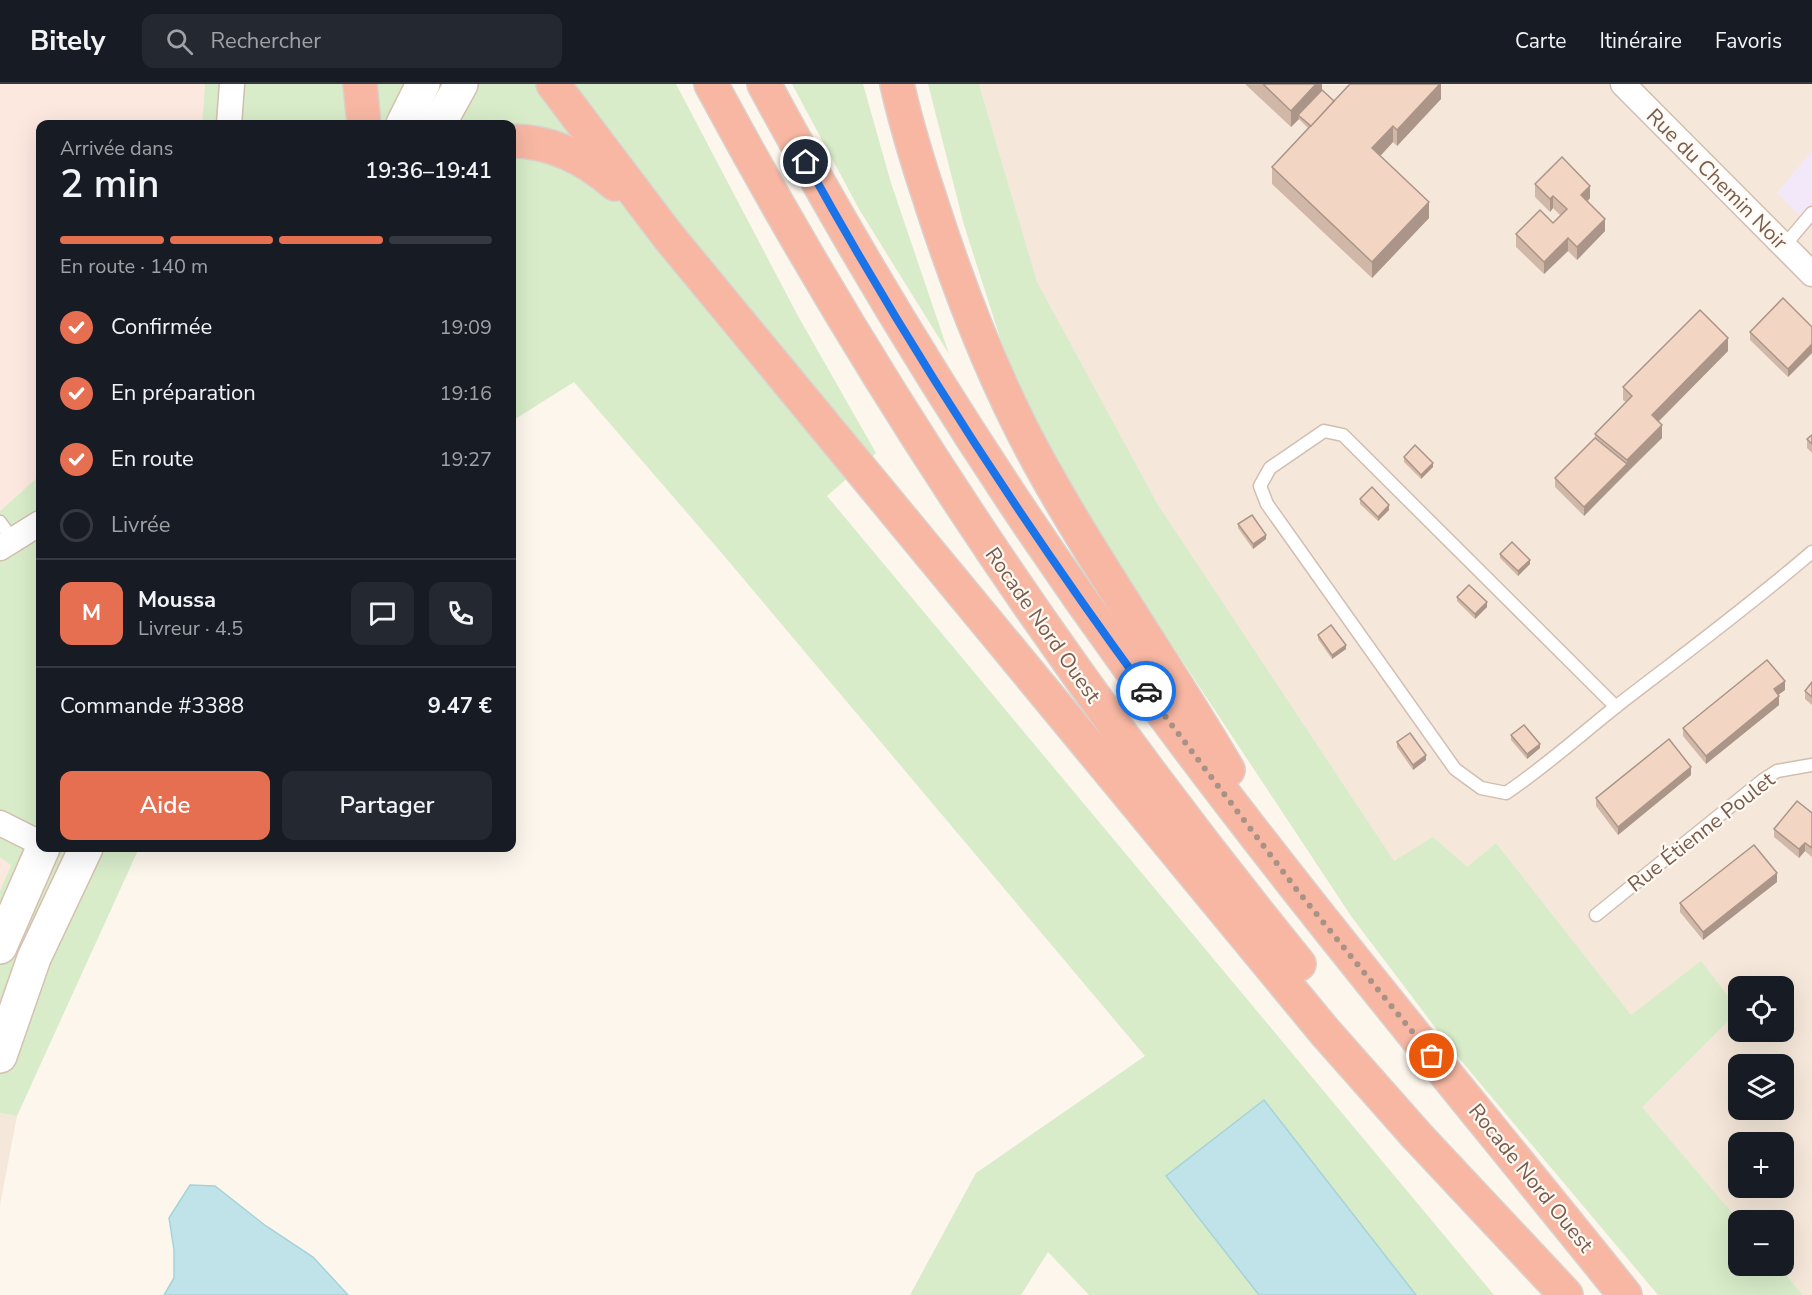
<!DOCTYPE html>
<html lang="fr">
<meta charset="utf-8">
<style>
:root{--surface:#171b24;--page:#242831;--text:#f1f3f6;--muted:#9ea1a6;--line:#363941;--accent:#e76f51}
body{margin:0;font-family:"Nunito Sans",sans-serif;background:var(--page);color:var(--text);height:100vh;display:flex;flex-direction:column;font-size:22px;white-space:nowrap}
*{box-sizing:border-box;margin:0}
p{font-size:20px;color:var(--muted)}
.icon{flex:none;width:33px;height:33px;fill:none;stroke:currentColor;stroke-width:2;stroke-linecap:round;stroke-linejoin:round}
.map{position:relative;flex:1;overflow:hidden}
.sheet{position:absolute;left:36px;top:36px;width:480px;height:732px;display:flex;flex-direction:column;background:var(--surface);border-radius:12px;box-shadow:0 6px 24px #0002}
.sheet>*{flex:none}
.tools{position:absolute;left:1728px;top:892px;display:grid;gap:12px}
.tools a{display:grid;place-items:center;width:66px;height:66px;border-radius:12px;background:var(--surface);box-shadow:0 6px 24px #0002;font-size:30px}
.pin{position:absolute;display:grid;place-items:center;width:51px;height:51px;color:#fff;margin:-26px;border:3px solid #fff;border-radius:50%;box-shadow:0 2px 6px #0007}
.courier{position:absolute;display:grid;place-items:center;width:60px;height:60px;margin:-30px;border:4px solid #1a73e8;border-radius:50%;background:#fff;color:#222;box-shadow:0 2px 8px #0007}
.overview em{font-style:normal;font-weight:600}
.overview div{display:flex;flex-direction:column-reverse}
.overview{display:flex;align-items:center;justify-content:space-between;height:102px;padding:0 24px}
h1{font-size:39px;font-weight:600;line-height:45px}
.bar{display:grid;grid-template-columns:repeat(4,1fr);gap:9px 6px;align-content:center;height:72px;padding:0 24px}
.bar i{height:8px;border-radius:4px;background:var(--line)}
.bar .current{background:var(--accent)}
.bar p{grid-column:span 4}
.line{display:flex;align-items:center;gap:15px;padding:0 24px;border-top:2px solid var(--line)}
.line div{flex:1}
.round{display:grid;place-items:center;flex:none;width:63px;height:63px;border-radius:12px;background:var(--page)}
ol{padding:0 24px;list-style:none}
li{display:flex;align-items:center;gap:18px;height:66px}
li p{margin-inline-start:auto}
li .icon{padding:6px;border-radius:50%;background:var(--accent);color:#fff;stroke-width:4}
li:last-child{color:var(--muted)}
li i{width:33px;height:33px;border:3px solid var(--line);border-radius:50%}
.button{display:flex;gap:12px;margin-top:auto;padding:12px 24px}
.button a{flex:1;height:69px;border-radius:12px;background:var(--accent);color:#fff;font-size:24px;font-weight:600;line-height:69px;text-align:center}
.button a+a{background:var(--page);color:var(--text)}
header{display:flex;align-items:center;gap:36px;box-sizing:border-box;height:84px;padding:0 30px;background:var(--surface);border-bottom:2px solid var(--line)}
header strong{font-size:28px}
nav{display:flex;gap:33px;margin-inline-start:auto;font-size:21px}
.search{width:420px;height:54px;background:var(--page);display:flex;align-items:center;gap:15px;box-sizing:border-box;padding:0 21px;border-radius:12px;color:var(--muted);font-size:22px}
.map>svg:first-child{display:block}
.residential{fill:#f5e8da;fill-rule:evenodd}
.commercial{fill:#fde8e0}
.education{fill:#f3e8fa}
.green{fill:#d8ecc9}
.water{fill:#bfe3e8;stroke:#a5d3da;stroke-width:1.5}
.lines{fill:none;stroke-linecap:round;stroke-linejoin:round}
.lane-casing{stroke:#d1beb0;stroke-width:15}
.street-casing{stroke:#d1beb0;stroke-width:27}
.secondary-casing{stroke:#d6c0b0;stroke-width:36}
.highway-casing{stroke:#dad1cd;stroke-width:36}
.lane{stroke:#fff;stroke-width:12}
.street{stroke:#fff;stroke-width:24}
.secondary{stroke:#fff;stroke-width:33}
.highway{stroke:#f7b7a3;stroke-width:33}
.wall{fill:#d1b7a8}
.shaded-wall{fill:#aa9588}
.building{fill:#f3d5c3;stroke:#aa9588;stroke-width:1.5}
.done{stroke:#a89285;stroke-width:6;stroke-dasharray:0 10.8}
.route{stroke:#1a73e8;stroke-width:8}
.labels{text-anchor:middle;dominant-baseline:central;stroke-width:4.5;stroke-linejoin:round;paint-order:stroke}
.street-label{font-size:21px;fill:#7a5c4d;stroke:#fffaf3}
</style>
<header>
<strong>Bitely</strong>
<div class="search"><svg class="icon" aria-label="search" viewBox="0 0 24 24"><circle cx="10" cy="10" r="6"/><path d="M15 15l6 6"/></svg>Rechercher</div>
<nav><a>Carte</a><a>Itinéraire</a><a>Favoris</a></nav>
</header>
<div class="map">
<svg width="1812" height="1211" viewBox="0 0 1812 1211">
<rect width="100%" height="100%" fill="#fdf6ec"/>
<g class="residential">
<path d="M979 0H1812V1211H1662L1092 388ZM1738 903H1784V948H1738ZM1738 981H1784V1026H1738ZM1738 1059H1784V1104H1738ZM1738 1137H1784V1182H1738Z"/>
<path d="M0 1029 17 1032 0 1121Z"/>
</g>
<g class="commercial">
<path d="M0 0H205L202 40H40V391L0 427Z"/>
<path d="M0 773 11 780 0 807Z"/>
</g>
<path class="education" d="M1812 67V144L1777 109Z"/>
<g class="green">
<path d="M205 0H676L798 232 876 369 827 412 1494 1211H1416L1264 1016 1166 1092 1259 1211H1089L1048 1168 1021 1211H910L976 1089 1145 972 720 467 574 298 512 337V40H202Z"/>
<path d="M792 0H863L891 99 949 270 859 125Z"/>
<path d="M928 0H979L1037 198 1158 421 1394 777 1433 753 1467 783 1496 759 1631 931 1701 877 1738 925V927L1642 1023 1739 1137 1738 1182H1778L1803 1211H1658L1453 967 1351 832 1089 436 1018 310 964 141Z"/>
<path d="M40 391V764H139L17 1032 0 1029V807L11 781 0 773V427Z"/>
</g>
<g class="water">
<path d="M1264 1016 1416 1211H1259L1166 1092Z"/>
<path d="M190 1101 215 1102 266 1142 313 1173 348 1211H164L174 1194V1166L169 1134Z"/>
</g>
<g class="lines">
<defs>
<g id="lane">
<path d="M1784 162 1812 129"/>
<path d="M0 438 12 455"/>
<path d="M1616 623 1343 351 1324 347 1270 384 1260 402 1267 420 1455 685 1481 704 1506 709C1545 683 1580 651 1618 621 1683 571 1749 522 1812 468"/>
<path d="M1596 831 1763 696 1777 687 1812 681"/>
</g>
<g id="street">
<path d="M1623 0 1812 190"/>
<path d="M229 40 232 0"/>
<path d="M0 464 40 439"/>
<path d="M0 739 40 759"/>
</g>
<g id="secondary">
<path d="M403 40 423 0"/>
<path d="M439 40 461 0"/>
<path d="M0 863 43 764"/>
<path d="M0 972 34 874 86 764"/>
</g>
<g id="highway">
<path d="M360 0 364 40"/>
<path d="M553 0 668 152 1325 948 1417 1052 1566 1211"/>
<path d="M711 0C879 313 1075 605 1299 880"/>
<path d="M764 0C873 202 994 397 1129 583 1286 799 1458 1003 1625 1211"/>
<path d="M897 0C906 40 918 79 931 118 958 202 990 286 1032 365 1091 475 1165 578 1228 686"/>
<path d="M512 57C552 57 585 74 615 100"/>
</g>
</defs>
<use href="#lane" class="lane-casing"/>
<use href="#street" class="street-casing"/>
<use href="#secondary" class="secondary-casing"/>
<use href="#highway" class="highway-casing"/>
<use href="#lane" class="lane"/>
<use href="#street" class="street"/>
<use href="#secondary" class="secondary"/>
<use href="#highway" class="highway"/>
</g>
<g class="wall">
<path d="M1245 0H1322V6L1334 17 1441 0V15L1397 62 1393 58 1380 72 1429 134 1372 194 1272 100V83L1308 44 1299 35 1291 43Z"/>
<path d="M1535 100 1590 114 1588 117 1605 147 1577 176 1568 167 1544 190 1516 163V150L1553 139 1561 132 1553 124 1550 128 1535 113Z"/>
<path d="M1812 243V269L1788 293 1750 256V248Z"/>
<path d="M1728 267 1658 338 1662 354 1584 432 1555 403V394L1595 354V350L1626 318 1623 316V303Z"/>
<path d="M1812 351V369L1807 364V355Z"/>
<path d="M1404 373 1433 383 1421 395 1404 378Z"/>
<path d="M1360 415 1389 426 1378 437 1360 420Z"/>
<path d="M1238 440 1266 455 1253 465 1238 444Z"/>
<path d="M1500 470 1530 480 1518 492 1500 474Z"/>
<path d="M1457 513 1487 523 1475 535 1457 517Z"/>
<path d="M1318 551 1346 565 1332 575 1318 555Z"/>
<path d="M1812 598V621L1805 615V607Z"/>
<path d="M1785 606 1778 611 1779 621 1706 680 1683 652V644Z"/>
<path d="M1511 651 1540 664 1527 675 1511 656Z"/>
<path d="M1397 658 1426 676 1413 686 1397 663Z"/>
<path d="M1691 691 1618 751 1596 722V714Z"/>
<path d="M1812 729V773L1805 767 1799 774 1774 753V745Z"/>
<path d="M1777 798 1703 856 1680 828V819Z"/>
</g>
<g class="shaded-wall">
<path d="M1316 0H1322V10L1298 31 1299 35 1291 43V27Z"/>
<path d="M1440 0H1441V15L1397 62V46Z"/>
<path d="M1393 42V58L1372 81V64Z"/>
<path d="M1590 102V114L1581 123V111Z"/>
<path d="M1553 112V124L1550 128V115Z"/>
<path d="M1429 118V134L1372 194V178Z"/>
<path d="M1605 135V147L1577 176V163Z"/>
<path d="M1568 154V167L1544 190V178Z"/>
<path d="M1728 254V267L1652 344V331Z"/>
<path d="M1812 260V269L1788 293V285Z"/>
<path d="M1662 341V354L1627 388V376Z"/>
<path d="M1433 379V383L1421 395V391Z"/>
<path d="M1627 380V388L1584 432V423Z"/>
<path d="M1389 421V426L1378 437V433Z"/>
<path d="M1266 451V455L1253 465V460Z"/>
<path d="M1530 476V480L1518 492V487Z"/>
<path d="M1487 518V523L1475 535V530Z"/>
<path d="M1346 561V565L1332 575V571Z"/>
<path d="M1785 597V606L1774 614V605Z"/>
<path d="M1779 612V621L1706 680V672Z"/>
<path d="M1540 660V664L1527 675V670Z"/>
<path d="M1426 671V676L1413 686V681Z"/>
<path d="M1691 683V691L1618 751V743Z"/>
<path d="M1805 759V767L1799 774V765Z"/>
<path d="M1777 789V798L1703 856V848Z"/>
</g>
<g class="building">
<path d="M1263 0H1316L1291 27Z"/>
<path d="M1350 0H1440L1397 46 1393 42 1372 64 1429 118 1372 178 1272 83Z"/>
<path d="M1322 6 1334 17 1311 42 1298 31Z"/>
<path d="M1562 73 1590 102 1581 111 1605 135 1577 163 1568 154 1544 178 1516 150 1540 126 1553 139 1567 125 1553 112 1550 115 1535 100Z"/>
<path d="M1783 214 1812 243V260L1788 285 1750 248Z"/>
<path d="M1700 226 1728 254 1652 331 1662 341 1627 376 1595 350 1632 312 1623 303Z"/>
<path d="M1812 351V360L1807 355Z"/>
<path d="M1595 354 1627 380 1584 423 1555 394Z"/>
<path d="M1415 361 1433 379 1421 391 1404 373Z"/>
<path d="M1372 403 1389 421 1378 433 1360 415Z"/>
<path d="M1252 431 1266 451 1253 460 1238 440Z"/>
<path d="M1512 458 1530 476 1518 487 1500 470Z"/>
<path d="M1469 501 1487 518 1475 530 1457 513Z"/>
<path d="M1331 541 1346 561 1332 571 1318 551Z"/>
<path d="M1767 576 1785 597 1774 605 1779 612 1706 672 1683 644Z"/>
<path d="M1812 598V613L1805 607Z"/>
<path d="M1524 641 1540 660 1527 670 1511 651Z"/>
<path d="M1410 649 1426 671 1413 681 1397 658Z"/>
<path d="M1669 655 1691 683 1618 743 1596 714Z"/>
<path d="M1797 717 1812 729V764L1805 759 1799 765 1774 745Z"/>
<path d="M1754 761 1777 789 1703 848 1680 819Z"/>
</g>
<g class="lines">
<path class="done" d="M1146 607 1297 806 1432 972"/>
<path class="route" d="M806 78C907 261 1022 438 1146 607"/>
</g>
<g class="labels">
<g class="street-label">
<text transform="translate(1717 95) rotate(45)">Rue du Chemin Noir</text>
<text transform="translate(1043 541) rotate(55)">Rocade Nord Ouest</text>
<text transform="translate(1701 748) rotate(-38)">Rue Étienne Poulet</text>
<text transform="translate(1531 1094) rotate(51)">Rocade Nord Ouest</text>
</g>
</g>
</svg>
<div class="tools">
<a><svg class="icon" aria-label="locate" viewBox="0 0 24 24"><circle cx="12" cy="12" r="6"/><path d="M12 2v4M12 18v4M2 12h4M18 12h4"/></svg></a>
<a><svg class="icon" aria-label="layers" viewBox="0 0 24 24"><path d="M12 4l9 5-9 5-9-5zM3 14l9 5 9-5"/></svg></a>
<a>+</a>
<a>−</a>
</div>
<div class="pin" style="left:1432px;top:972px;background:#ea580c"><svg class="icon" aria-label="bag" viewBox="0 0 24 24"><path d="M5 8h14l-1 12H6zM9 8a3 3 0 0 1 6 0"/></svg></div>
<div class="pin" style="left:806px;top:78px;background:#1f2937"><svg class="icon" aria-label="home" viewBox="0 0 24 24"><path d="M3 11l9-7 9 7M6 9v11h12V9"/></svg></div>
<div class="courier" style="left:1146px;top:607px"><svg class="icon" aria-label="car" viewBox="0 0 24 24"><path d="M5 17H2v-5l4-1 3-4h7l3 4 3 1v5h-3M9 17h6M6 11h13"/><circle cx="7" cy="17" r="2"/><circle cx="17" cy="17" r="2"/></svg></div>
<section class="sheet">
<div class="overview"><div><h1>2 min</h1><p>Arrivée dans</p></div><em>19:36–19:41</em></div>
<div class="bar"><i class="current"></i><i class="current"></i><i class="current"></i><i></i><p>En route · 140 m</p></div>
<ol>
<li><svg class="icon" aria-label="check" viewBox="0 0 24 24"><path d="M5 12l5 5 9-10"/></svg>Confirmée<p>19:09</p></li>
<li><svg class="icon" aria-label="check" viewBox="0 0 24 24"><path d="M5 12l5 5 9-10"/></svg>En préparation<p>19:16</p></li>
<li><svg class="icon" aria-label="check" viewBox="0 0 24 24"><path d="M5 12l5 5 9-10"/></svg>En route<p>19:27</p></li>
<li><i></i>Livrée</li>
</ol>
<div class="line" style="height:108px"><b class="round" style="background:var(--accent);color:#fff">M</b><div><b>Moussa</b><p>Livreur · 4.5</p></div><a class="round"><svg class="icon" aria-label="chat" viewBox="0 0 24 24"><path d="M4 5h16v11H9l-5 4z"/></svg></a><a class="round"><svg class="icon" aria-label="phone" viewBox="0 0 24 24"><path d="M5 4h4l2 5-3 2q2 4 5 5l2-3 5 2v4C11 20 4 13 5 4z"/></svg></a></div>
<div class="line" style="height:78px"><div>Commande #3388</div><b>9.47 €</b></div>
<div class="button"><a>Aide</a><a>Partager</a></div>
</section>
</div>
